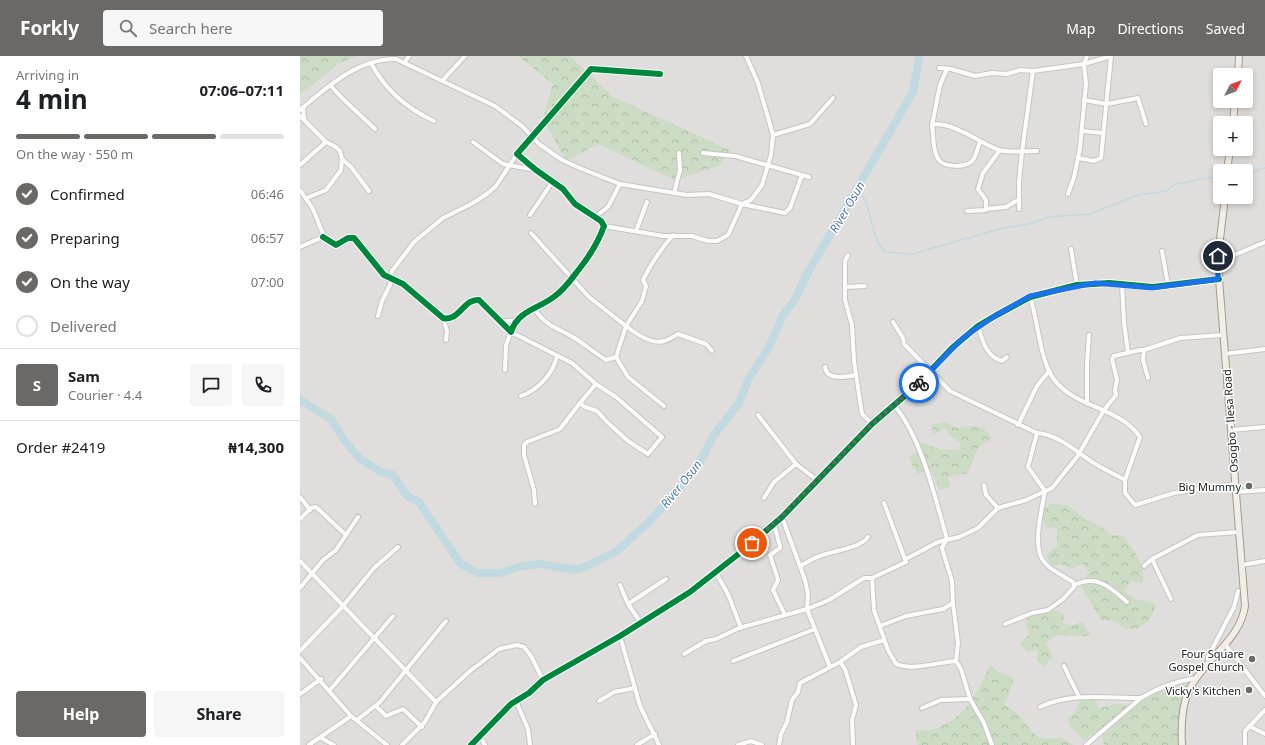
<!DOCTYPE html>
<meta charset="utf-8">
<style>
:root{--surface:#fff;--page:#f6f6f6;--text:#202124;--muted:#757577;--line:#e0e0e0;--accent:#6a6968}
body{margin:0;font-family:"Noto Sans",sans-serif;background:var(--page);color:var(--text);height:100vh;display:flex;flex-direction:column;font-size:15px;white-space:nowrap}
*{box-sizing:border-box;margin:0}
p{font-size:13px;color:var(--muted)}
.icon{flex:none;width:22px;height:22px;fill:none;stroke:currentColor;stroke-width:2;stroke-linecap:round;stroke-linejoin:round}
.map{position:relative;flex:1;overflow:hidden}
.sheet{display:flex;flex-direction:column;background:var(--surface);width:300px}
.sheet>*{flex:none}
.needle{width:26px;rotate:48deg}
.tools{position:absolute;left:913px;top:12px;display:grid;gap:8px}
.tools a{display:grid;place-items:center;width:40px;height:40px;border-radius:4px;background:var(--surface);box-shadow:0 2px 6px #0003;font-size:20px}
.pin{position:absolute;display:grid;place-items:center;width:34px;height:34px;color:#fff;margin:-17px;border:2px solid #fff;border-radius:50%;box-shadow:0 1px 4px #0007}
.courier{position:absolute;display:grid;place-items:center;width:40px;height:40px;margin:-20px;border:3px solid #1a73e8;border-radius:50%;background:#fff;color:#222;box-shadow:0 1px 5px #0007}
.headline em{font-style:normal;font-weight:700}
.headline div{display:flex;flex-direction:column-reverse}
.headline{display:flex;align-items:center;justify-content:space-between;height:68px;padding:0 16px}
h1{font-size:26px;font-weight:700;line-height:30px}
.bar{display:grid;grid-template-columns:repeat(4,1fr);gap:6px 4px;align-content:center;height:48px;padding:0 16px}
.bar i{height:5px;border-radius:3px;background:var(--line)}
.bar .selected{background:var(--accent)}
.bar p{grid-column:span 4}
.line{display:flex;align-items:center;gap:10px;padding:0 16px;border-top:1px solid var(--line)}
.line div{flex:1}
.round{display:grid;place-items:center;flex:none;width:42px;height:42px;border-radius:4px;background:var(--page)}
ol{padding:0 16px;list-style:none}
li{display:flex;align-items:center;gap:12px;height:44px}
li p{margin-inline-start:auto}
li .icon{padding:4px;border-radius:50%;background:var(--accent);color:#fff;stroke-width:4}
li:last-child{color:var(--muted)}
li i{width:22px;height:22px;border:2px solid var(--line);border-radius:50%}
.button{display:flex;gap:8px;margin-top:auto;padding:8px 16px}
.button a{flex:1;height:46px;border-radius:4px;background:var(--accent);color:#fff;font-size:16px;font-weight:700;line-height:46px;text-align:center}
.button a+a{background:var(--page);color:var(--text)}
header{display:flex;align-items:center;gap:24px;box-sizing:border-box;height:56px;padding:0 20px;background:var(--accent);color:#fff}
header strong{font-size:19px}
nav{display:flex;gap:22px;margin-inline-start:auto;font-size:14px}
.search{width:280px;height:36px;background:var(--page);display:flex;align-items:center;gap:10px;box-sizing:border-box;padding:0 14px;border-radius:4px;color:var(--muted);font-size:15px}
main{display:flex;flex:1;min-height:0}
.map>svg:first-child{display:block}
.residential{fill:#dfdedc;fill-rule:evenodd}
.forest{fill:url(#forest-crowns)}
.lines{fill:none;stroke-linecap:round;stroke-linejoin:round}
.stream{stroke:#c2d9df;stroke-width:1.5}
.river{stroke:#c2d9df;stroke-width:8}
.street-casing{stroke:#c6c5c3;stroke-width:6}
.primary-casing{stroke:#a49b89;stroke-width:8}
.street{stroke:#fdfcfc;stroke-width:4}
.primary{stroke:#f2ede8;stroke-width:6}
.cycleway-casing{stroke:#fff;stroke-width:8}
.cycleway{stroke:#00873e;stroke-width:6}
.done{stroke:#6a6968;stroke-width:4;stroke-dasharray:0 7.2}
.route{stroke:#1a73e8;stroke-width:5}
.poi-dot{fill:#6a6968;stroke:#fff;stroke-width:1.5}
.labels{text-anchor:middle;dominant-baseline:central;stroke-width:3;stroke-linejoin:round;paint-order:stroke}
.street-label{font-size:11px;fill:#222;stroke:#fff}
.poi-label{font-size:11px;fill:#222;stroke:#fff;text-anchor:end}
.water-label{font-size:12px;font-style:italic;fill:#537aa1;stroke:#fff}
</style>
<header>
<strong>Forkly</strong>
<div class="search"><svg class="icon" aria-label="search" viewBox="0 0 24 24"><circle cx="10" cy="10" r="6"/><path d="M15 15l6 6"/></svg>Search here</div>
<nav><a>Map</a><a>Directions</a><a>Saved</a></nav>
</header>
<main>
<section class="sheet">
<div class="headline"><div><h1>4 min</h1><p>Arriving in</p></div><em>07:06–07:11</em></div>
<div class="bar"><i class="selected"></i><i class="selected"></i><i class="selected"></i><i></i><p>On the way · 550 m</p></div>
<ol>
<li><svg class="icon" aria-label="check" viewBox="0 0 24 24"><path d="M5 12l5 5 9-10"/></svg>Confirmed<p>06:46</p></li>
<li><svg class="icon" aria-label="check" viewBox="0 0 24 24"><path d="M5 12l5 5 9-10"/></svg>Preparing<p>06:57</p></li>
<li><svg class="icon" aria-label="check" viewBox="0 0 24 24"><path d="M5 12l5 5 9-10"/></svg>On the way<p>07:00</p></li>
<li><i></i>Delivered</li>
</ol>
<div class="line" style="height:72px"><b class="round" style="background:var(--accent);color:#fff">S</b><div><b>Sam</b><p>Courier · 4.4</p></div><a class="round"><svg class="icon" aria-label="chat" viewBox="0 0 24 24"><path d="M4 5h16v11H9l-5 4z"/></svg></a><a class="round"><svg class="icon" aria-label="phone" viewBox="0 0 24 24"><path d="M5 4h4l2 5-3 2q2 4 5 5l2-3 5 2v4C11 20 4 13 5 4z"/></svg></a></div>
<div class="line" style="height:52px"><div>Order #2419</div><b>₦14,300</b></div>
<div class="button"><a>Help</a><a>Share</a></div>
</section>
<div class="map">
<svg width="965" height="689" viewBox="0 0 965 689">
<defs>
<pattern id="forest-crowns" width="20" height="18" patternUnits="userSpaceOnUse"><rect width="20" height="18" fill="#ccdbc3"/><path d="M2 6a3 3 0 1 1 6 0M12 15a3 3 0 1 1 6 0" fill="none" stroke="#afbca7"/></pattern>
</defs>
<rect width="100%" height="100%" fill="#f0eeeb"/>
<path class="residential" d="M0 0H965V689H0ZM920 19H946V45H920ZM920 67H946V93H920ZM920 115H946V141H920Z"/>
<g class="forest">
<path d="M0 0H57L38 8 0 39Z"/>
<path d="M218 0H270L313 41 430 94 420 109 375 124 298 88 266 105 243 62 253 28Z"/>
<path d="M645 366 657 372 670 370 682 371 692 382 677 393 668 417C660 419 655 418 648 422L651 430 639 434 635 421 630 414 619 418 614 413 609 401 619 395 621 386 639 393 659 394 661 387 651 381 645 372 634 379 631 369Z"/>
<path d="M751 447 769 450 784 462 804 473 810 479 824 480C832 493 848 511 842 527L831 525 824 535 835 543 856 548C852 562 842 577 825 572 821 571 818 567 814 565 810 564 805 564 801 564L780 529 789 517 783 508 771 513 761 508 752 510 746 499 757 491V472L746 471 742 465 744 454Z"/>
<path d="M754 554 764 558 763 568 772 569 782 566 791 580 757 579 746 587 753 602 743 610 737 604 738 594 727 595 719 588 730 578 726 569 728 559 745 558Z"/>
<path d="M690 609 699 616 714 622 705 649C710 652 716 656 720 660 734 678 736 687 762 681L773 689H618L615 674C621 674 629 675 634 673 665 663 678 636 690 609Z"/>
<path d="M887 627 883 689H804L802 680 846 641Z"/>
<path d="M794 640 799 652 817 648 830 650 803 673 784 684 770 671 768 663 775 656 780 645Z"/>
</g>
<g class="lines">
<g class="stream">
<path d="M946 118 965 112"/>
<path d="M557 132C574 150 568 179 585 196L612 198 703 172 729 168 749 161 790 158 838 139 867 135 875 128 920 120"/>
</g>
<path class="river" d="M0 344 31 363 44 384 59 402 81 416 93 419 107 440 119 446 160 507 177 517H199L222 510 240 508 276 514 289 509 317 495 350 465 397 411 414 379 439 347 449 322 469 291 483 259 494 245 506 220 613 36 619 0"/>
<defs>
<g id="street">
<path d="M105 6 109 0"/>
<path d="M71 7C85 34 106 52 134 65"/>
<path d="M639 12 651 13 675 20 692 17 707 18 720 14 733 15 784 8 811 0"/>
<path d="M143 24 165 0"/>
<path d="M30 29 42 42 75 73"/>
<path d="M784 44 807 48 838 42 846 68"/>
<path d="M3 51 4 63"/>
<path d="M0 54C27 31 59 2 96 3L195 50 222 70 239 88 262 104 282 113 320 128 387 139 409 138 442 148 451 144 462 129 471 99 473 79 458 27 446 0"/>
<path d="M0 60 26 86"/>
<path d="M632 69 640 29 647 13"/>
<path d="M782 75 803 77"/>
<path d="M473 79 510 68 533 42"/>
<path d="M173 86 203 108 236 114"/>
<path d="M680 86C678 91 676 99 673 104 667 112 644 112 638 103 632 93 634 81 632 69 650 64 682 88 699 94 711 97 725 95 737 95"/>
<path d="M403 97 435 100 509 121"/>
<path d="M778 102 794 105 801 102 811 0"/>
<path d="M42 103 51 111 69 135"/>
<path d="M0 109 26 86 36 91 40 95 42 103 41 114 26 134 7 142"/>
<path d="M0 134 13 153 23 178V181L0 191"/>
<path d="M374 137 380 114 379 97"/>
<path d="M768 138 774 121 780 92 786 28 784 8 787 0"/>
<path d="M686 153 706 151 718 144"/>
<path d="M719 153V125L722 96 733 15"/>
<path d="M667 155 686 154V144L678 133 683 117 700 94"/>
<path d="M230 159 253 125"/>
<path d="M295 161 308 151 320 128"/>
<path d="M304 170 363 180H392L408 185H417L428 179 442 148 485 157 490 152 502 119"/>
<path d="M336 175 347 146"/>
<path d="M231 177 289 241 326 270 342 245 346 230 343 224C351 207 361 193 373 179"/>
<path d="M23 181 36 189 48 182H54L84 219 103 228 143 262C159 266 164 242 179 244L211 276C218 254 239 253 255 240 265 233 272 222 280 212 291 198 298 187 304 170L301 165 275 148 263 133 236 114 217 98 291 13 360 18"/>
<path d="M771 193 777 229"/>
<path d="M862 195 868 229"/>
<path d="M548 199 545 205V244L552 269 554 305 562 358 572 368"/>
<path d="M918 206 965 186"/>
<path d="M822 228 824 266 828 297"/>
<path d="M545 231 565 230"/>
<path d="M730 241C738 264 740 304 753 322 775 353 819 350 840 381L825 424V437L835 449 874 437 935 428"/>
<path d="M234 252C243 268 257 272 273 281 284 288 295 297 306 304L316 301 328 321 364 350"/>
<path d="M78 260 82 245 90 229 92 215 114 186 143 162 173 147 188 137 196 130 217 98"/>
<path d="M143 262 147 275 146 284"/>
<path d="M200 266 217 264"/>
<path d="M593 266 603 282 604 288 650 335 737 377C761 379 777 397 797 409 806 414 816 419 825 424"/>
<path d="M678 270C682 283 686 301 702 305L707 301"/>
<path d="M844 294 843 304 848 322"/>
<path d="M924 298 965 293"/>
<path d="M316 301 326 270C335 277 352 289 364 285 369 284 374 280 378 278L406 288 412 295"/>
<path d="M525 311C527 325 546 321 556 319"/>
<path d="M205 314 206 289 211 276 272 307 296 328 280 347 285 351 297 355 307 366 328 385 348 398 362 381 316 341 296 328"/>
<path d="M221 340C238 334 253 318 257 300"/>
<path d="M787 348V309L789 279"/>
<path d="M594 349C622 382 635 442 647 483L642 492 652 525 653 547 658 587 656 605 661 613 670 643 684 667 692 689"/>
<path d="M458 359 496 408 517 424"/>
<path d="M718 369 737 330 749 315"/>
<path d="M931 374 965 371"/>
<path d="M684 429 686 439 698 452"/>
<path d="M936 436 965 434"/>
<path d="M0 441 10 454"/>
<path d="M464 442 474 426 496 408"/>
<path d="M584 447 606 506"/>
<path d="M235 448 234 434 224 399V389L227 386 260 373 280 347"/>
<path d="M482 461 505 524 508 538 507 553 530 611"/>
<path d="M0 463 11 452 16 451 45 478"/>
<path d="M474 468 480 490V492L470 499 478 524 473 534 485 559"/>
<path d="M852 503 871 543"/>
<path d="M0 505 136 646"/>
<path d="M942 509 965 505"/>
<path d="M500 510C506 507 513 502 520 500 532 495 561 492 568 481"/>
<path d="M844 510 852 503 898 479 938 476"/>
<path d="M416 517 428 538 441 572"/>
<path d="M572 522 574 554 588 594 596 608C612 615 640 606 656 605"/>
<path d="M320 529 328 548 341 567"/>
<path d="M774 529C797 518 810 531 827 546"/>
<path d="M0 532 23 504 36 494 58 461"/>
<path d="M328 548 366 523"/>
<path d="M705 568 732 557 748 554 763 543 774 531 773 526C764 520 752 515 745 507 731 493 742 453 745 435L728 411 737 377"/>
<path d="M580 570 606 560 643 553 653 547"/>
<path d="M320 580 340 650 359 689"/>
<path d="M925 588 965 640"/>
<path d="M0 595 43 550 74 512 98 491"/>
<path d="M384 598 406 585 416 583 439 572 507 553 529 544 564 522H572L606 506V503L638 486 659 481 678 472 698 452 726 444 752 432 777 401 804 354 816 339 815 334 817 324 812 303 814 300 840 294H844L880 282 923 279"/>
<path d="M0 602 51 660 87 689"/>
<path d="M433 605 515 573"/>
<path d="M540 606 545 613 556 649 552 664 553 689"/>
<path d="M908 606V601L934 551 938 535"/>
<path d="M764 610 779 641"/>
<path d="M30 634 93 560"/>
<path d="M0 638 21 623"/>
<path d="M216 645 228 673 230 689"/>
<path d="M299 645 314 636 335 632"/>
<path d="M76 650 86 660 103 653 122 671"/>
<path d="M740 651C770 636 807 642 840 642"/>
<path d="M622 652 641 644 670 643"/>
<path d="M57 664 80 646 146 565"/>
<path d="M949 670 965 678"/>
<path d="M179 679 185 689"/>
<path d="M21 682 34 689"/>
<path d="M9 689 51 660"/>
<path d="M102 689 125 666 136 646 170 615 199 593 217 589 224 591 231 600 243 624"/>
<path d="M171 689 211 648 229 637 243 624 320 580 390 536 445 493 482 461 572 368 615 331 652 292 678 270 695 260 730 241 777 229 809 227 853 231 919 223"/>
<path d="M337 689 355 678"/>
<path d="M438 689 451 685 462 689"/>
<path d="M479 689 481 678 487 666 492 644 498 636 500 627 540 606 561 591 584 584"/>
<path d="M786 689 841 642C857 632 877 625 896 622"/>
<path d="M945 689V675L965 654"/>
</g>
<g id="primary">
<path d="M938 19 939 0"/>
<path d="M933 67 935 45"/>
<path d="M927 115 930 93"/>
<path d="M882 689C881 671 881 651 889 634 904 603 940 585 945 550L919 223 918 200 925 141"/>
</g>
</defs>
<use href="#street" class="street-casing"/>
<use href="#primary" class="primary-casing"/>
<use href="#street" class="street"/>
<use href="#primary" class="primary"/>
<defs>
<g id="cycleway">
<path d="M23 181 36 189 48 182H54L84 219 103 228 143 262C159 266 164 242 179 244L211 276C218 254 239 253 255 240 265 233 272 222 280 212 291 198 298 187 304 170L301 165 275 148 263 133 236 114 217 98 291 13 360 18"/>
<path d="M171 689 211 648 229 637 243 624 320 580 390 536 445 493 482 461 572 368 615 331 652 292 678 270 695 260 730 241 777 229 809 227 853 231 919 223"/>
</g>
</defs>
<use href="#cycleway" class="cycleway-casing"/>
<use href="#cycleway" class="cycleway"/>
</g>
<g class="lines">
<path class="done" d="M452 487 482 460 572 368 619 327"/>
<path class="route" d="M619 327 664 281 695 260 730 240 795 227 852 232 918 223V200"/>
</g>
<g class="poi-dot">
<circle cx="949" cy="430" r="4"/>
<circle cx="952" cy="603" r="4"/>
<circle cx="949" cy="634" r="4"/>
</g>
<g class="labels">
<g class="street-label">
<text transform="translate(930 365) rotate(-94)">Osogbo - Ilesa Road</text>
</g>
<g class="poi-label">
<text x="941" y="430">Big Mummy</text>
<text x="944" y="597">Four Square<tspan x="944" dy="13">Gospel Church</tspan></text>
<text x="941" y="634">Vicky's Kitchen</text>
</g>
<g class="water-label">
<text transform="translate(547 151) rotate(-60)">River Osun</text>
<text transform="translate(381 428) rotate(-51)">River Osun</text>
</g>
</g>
</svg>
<div class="tools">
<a><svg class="needle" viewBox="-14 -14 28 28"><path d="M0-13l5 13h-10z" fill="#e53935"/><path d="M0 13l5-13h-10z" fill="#757577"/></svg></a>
<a>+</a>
<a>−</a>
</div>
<div class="pin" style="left:452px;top:487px;background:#ea580c"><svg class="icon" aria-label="bag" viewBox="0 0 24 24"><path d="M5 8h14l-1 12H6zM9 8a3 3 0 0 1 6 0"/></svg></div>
<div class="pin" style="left:918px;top:200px;background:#1f2937"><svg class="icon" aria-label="home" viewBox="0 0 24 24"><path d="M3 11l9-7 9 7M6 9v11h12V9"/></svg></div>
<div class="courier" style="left:619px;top:327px"><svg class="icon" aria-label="bike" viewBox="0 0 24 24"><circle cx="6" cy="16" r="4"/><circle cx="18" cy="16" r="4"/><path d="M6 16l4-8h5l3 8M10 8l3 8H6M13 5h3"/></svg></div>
</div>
</main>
